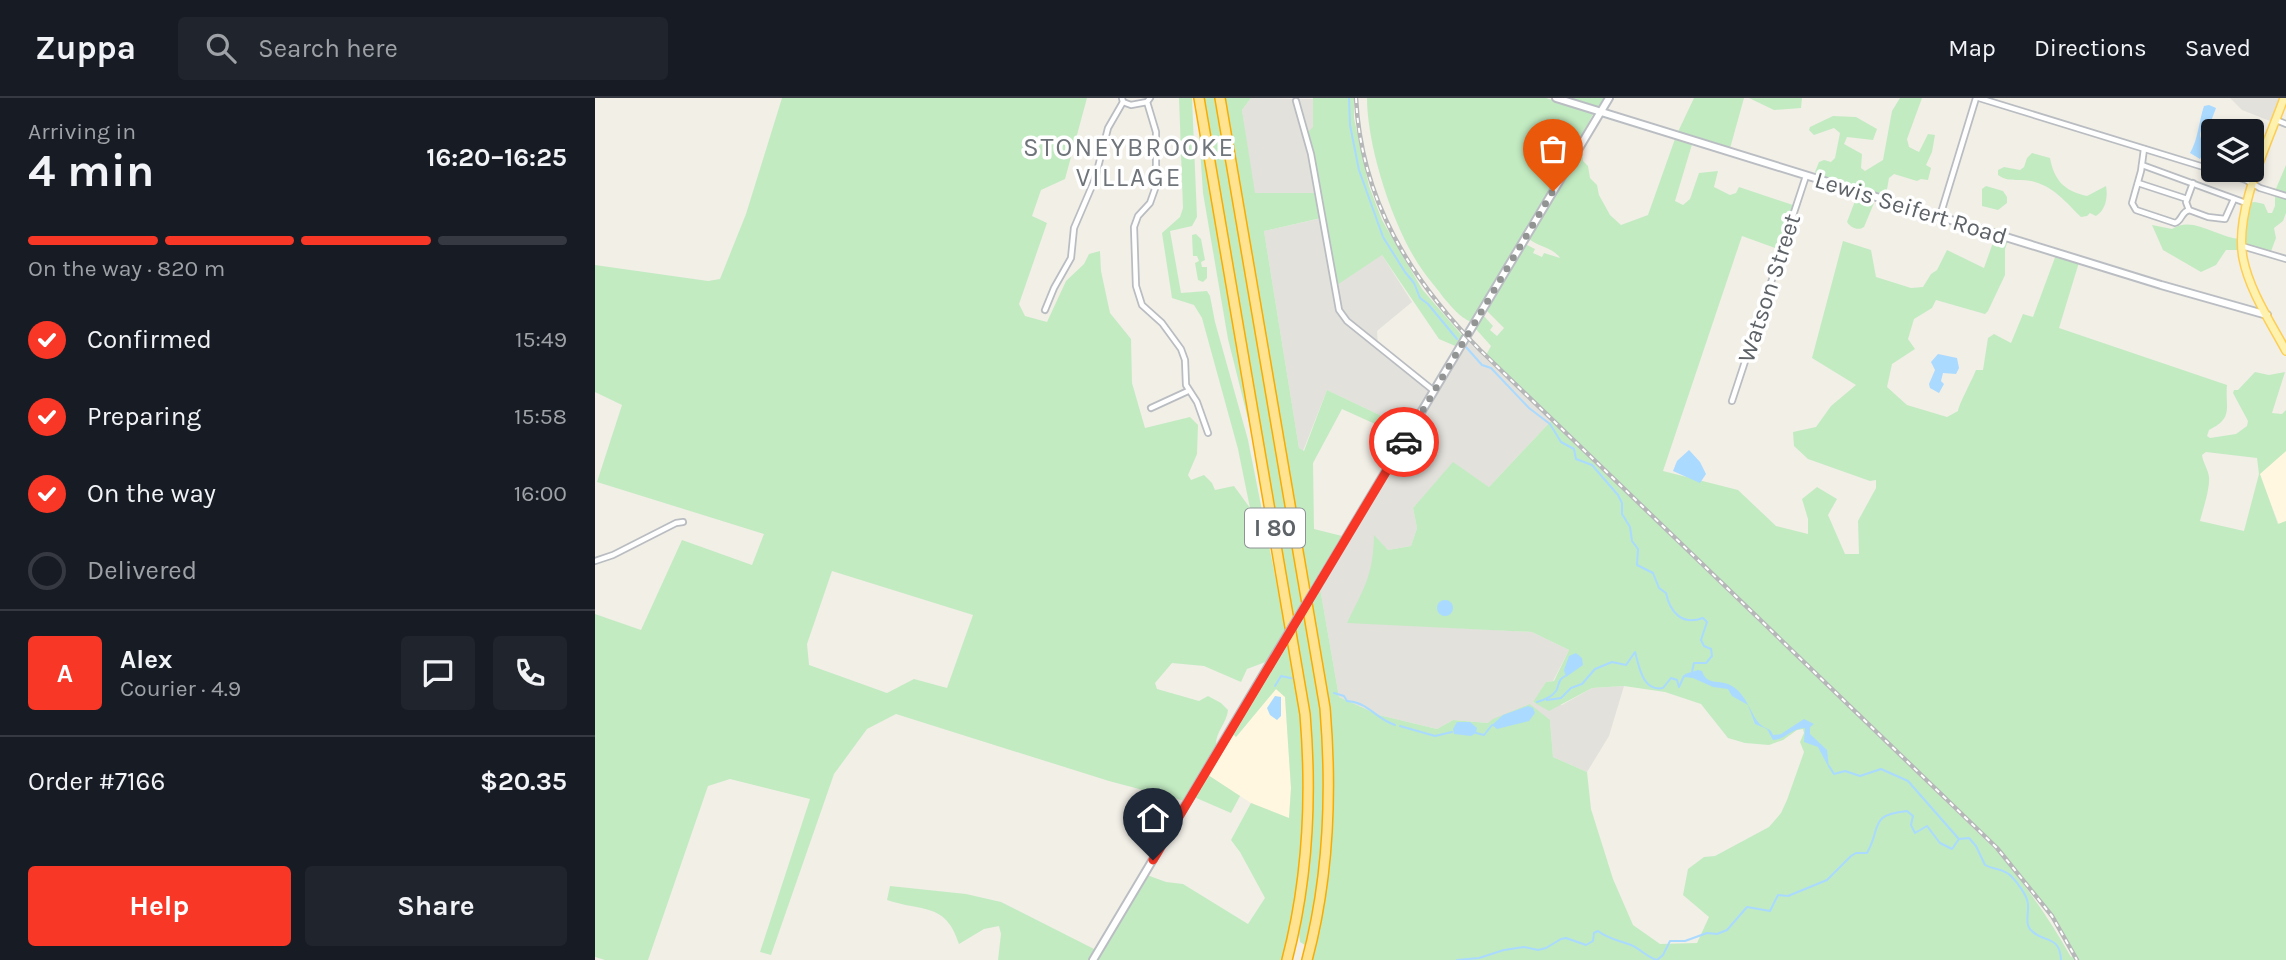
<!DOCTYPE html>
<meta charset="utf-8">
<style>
:root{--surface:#171b24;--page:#20242c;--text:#f1f3f6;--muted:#9ea1a6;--line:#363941;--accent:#f83727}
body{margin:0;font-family:Karla,sans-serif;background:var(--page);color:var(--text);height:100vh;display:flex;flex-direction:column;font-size:26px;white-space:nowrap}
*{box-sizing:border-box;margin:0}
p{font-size:23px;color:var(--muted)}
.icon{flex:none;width:38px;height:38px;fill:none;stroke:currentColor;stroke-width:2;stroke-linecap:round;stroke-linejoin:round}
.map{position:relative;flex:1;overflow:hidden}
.sheet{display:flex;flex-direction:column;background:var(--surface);width:595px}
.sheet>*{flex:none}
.buttons{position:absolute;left:1606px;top:21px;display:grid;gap:14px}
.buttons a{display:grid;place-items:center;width:63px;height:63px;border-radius:7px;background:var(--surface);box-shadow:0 4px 10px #0003;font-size:35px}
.pin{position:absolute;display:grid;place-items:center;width:60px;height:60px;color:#fff;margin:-72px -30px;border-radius:50% 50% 50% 0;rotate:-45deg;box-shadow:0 0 7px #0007}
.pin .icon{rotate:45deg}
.courier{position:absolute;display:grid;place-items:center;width:70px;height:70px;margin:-35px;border:5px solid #f83727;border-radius:50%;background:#fff;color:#222;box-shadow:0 2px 9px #0007}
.overview em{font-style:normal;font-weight:700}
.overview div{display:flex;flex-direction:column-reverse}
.overview{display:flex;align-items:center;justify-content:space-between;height:119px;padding:0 28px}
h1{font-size:46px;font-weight:700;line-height:52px}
.bar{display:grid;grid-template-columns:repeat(4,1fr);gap:10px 7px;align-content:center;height:84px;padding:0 28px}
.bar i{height:9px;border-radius:5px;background:var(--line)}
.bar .selected{background:var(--accent)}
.bar p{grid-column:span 4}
.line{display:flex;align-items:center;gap:18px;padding:0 28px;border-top:2px solid var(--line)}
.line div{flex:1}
.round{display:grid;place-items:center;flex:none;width:74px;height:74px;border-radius:7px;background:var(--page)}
ol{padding:0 28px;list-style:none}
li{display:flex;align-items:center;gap:21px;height:77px}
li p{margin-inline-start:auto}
li .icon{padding:7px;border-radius:50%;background:var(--accent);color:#fff;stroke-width:4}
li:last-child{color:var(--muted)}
li i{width:38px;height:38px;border:4px solid var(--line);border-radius:50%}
.action{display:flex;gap:14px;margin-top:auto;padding:14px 28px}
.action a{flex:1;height:80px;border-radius:7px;background:var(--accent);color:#fff;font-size:28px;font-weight:700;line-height:80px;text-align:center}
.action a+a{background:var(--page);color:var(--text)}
header{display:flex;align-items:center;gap:42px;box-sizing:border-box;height:98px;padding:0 35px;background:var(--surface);border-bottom:2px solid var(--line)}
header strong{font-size:33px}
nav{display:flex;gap:38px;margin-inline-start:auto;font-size:24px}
.search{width:490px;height:63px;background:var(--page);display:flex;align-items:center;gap:18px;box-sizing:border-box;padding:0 24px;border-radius:7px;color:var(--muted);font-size:26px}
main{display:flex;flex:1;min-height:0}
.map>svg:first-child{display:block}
.commercial{fill:#fff7df}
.industrial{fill:#e2e1db}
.green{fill:#c2ebc2;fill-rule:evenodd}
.water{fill:#aadaff}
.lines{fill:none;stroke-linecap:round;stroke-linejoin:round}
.stream{stroke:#aadaff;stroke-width:2}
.street-casing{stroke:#b9bdc1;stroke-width:8}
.secondary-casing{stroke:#babec3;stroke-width:10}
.primary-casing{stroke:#fdce55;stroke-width:10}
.highway-casing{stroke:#f9ab00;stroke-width:12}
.street{stroke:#fff;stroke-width:4.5}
.secondary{stroke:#fff;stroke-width:6}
.primary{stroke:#fff2af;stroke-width:7}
.highway{stroke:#ffe391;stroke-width:9}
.rail-casing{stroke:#b6b7b8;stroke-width:4.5}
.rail{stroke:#fff;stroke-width:2;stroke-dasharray:5;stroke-linecap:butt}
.secondary-bridge-casing{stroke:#babec3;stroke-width:10;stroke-linecap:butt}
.secondary-bridge{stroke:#fff;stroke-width:6}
.done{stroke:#929494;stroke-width:7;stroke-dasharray:0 12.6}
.route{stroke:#f83727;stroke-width:9}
.labels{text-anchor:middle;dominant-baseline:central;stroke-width:7;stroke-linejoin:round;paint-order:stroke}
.shield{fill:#fff;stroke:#8e9295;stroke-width:2}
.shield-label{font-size:23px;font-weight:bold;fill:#5e6368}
.street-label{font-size:24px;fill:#5e6368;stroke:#fff}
.neighbourhood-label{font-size:26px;letter-spacing:2px;fill:#6f757b;stroke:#fff}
</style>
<header>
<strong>Zuppa</strong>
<div class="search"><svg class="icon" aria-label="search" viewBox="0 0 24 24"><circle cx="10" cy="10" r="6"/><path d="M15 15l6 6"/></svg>Search here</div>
<nav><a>Map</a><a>Directions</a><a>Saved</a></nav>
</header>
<main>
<section class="sheet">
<div class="overview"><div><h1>4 min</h1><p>Arriving in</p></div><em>16:20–16:25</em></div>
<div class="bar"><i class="selected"></i><i class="selected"></i><i class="selected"></i><i></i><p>On the way · 820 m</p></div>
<ol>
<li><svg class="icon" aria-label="check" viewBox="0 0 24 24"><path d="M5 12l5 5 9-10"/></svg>Confirmed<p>15:49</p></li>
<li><svg class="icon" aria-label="check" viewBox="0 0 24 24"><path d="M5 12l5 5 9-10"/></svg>Preparing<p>15:58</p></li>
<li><svg class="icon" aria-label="check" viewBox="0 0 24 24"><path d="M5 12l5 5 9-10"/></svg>On the way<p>16:00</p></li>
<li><i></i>Delivered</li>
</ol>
<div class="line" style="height:126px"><b class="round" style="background:var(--accent);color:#fff">A</b><div><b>Alex</b><p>Courier · 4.9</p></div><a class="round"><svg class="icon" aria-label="chat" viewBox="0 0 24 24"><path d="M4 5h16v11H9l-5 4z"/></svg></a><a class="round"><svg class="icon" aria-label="phone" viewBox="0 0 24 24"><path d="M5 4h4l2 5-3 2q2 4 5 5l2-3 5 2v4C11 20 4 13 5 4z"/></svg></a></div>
<div class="line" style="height:91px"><div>Order #7166</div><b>$20.35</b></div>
<div class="action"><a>Help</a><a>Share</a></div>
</section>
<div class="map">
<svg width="1691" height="862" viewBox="0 0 1691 862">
<rect width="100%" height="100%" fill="#f2efe7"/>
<g class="commercial">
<path d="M1691 353V423L1684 426 1664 376Z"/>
<path d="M681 591 690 599 696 690 694 720 656 705 613 677 638 636 642 638Z"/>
</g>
<g class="industrial">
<path d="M656 0 720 1 718 29 722 95H659L647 12Z"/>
<path d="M1635 0H1689L1680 25 1647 12Z"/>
<path d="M727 120 787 157 817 204 782 233 783 248 839 293 870 241 956 323 894 389 858 365 818 410 822 430 816 448 793 452 779 438V464L770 492 753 524 937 534 974 552 958 583 951 584 938 605 967 607 997 590 1029 588 1014 638 992 674 958 659 955 622 893 625 858 622 842 631 784 617 744 599 725 490 773 410 772 405 816 332 732 292 708 353 704 350 669 133Z"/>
</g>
<g class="green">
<path d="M187 0H492L470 81 446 92 437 118 452 125 424 206 430 218 452 224 471 183 489 166 494 156 505 153 506 173 515 215 536 241 537 285 550 330 595 319 603 327 602 356 593 377 596 382 609 377 617 385 620 392 639 388 655 410 643 351 607 220 599 207 577 200 567 135 585 119 588 110 584 0H597L602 119 597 128 575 133 586 195 612 193 615 198 620 224 653 342 691 533 673 563 652 571 646 584 609 568 577 565 560 585 562 591 604 603 613 598 626 605 633 612C632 625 620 634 621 648L624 651 593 704 514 683 301 616 272 631 239 676 176 857 165 854 215 701 135 681 113 688 53 862H10L0 859V516L46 532 87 442 157 467 169 436 2 384 27 307 0 294V167L113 183 125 181 151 116ZM237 473 378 517 352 590 319 581 292 595 214 567 212 546Z"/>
<path d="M608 0H622L710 502 698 521Z"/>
<path d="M629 0H656L647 12 660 95H722L710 37 718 29V0H759V20L774 88 787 122 827 191 870 241 865 250 844 241 787 157 739 189 726 120 669 133 704 350 709 353 732 292 816 332 811 340 747 311 718 365 719 431 747 438 715 493Z"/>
<path d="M772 0H951L998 16 985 41 876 224C864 219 856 208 848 199 842 190 834 182 828 173 799 133 772 49 772 0Z"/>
<path d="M961 0H1014L1005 14Z"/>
<path d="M1099 0H1149L1134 54 1098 43 1080 103 1088 107 1095 101 1104 75 1123 73 1119 89 1135 97 1141 95 1144 89 1201 108 1186 152 1147 138 1068 373 1143 392 1181 428 1213 436V421L1207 401 1222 389 1242 401 1233 417 1250 456H1264L1263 423 1281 390V382L1275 383 1213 361 1199 348 1198 334 1221 329 1236 308 1261 287 1217 260 1248 143 1276 152 1281 179 1316 190 1328 189 1336 176 1342 172 1352 152 1389 170 1401 136 1414 140 1410 151V177L1393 213 1390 216 1341 202 1337 210 1319 221 1313 241 1320 251 1297 266 1292 289 1312 307 1352 319 1363 313C1364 306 1377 282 1381 272H1388L1393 240 1399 236 1416 245 1428 216 1438 219 1462 154 1485 161 1464 230 1632 287C1630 310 1639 320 1614 332L1612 338 1615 340 1641 336 1652 328 1653 323 1638 295 1639 292H1643L1660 274 1674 277 1690 274 1677 315 1687 316 1691 312V353L1665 376 1683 426 1691 423V862H717C733 785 742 708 736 629 733 587 724 545 717 503L725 490 744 599 784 617 842 631 858 622 893 625 898 621 935 606 955 622 958 659 992 674 996 711 1018 781 1038 827 1065 846 1102 845 1114 819 1088 797 1093 771 1109 759 1120 758 1174 729 1186 715 1192 702 1209 654 1205 644 1209 635 1208 631 1202 632 1188 642 1174 647 1150 645 1133 640 1106 606 1070 594 1029 588 997 590 954 613 938 604 951 584 959 583 974 552 937 534 752 525C769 489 778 479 779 437L793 452 816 448 822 430 818 410 858 364 894 389 956 323 1401 752C1430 786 1454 820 1476 859L1479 857 1457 818 1402 750 891 257 896 248 880 230 888 217 898 228 895 232 902 238 909 230 891 212 930 146 940 151 938 155 947 159 949 155 965 160C958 149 942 149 933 140L987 50 988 63 993 68 995 80 1002 87 1004 97 1015 117 1026 127 1053 117 1081 38ZM1611 354 1662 360 1664 376 1649 433 1605 423C1608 411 1615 391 1614 379 1613 371 1608 365 1607 357Z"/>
<path d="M1154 0H1207L1206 10 1179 12Z"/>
<path d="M1305 0H1327L1312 41 1314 49 1324 54 1333 36 1340 37 1337 54 1331 67 1336 70 1333 82 1326 81 1322 83 1299 76 1294 80 1291 97 1222 77 1220 74 1224 64 1229 62 1236 64 1240 60 1245 35 1239 30 1219 37 1214 32 1215 29 1238 18 1261 19 1282 31 1278 42 1252 39 1249 46 1267 56 1266 70 1270 73 1288 62 1297 13Z"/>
<path d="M604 35H607L659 332 656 333 633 241 608 95Z"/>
<path d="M1437 55 1455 60C1459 82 1469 93 1492 98L1511 88C1513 99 1511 112 1501 118L1495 115 1492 118 1486 119C1471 104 1457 87 1436 83 1423 80 1414 85 1403 77V72L1409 69 1425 72 1429 69 1432 60Z"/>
<path d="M1691 67V115L1688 123 1679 130 1681 140 1675 156 1647 148V152H1631L1621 167 1606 174 1568 152 1557 127 1577 131C1598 117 1622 140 1646 141L1652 105 1660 104 1669 106 1673 115H1677L1680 108V93Z"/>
<path d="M1391 88 1408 93 1412 99V105L1403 112 1387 108V91Z"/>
<path d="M1267 98 1279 105 1269 129C1263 133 1256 130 1252 124L1260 103Z"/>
<path d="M601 136 606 141 610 162 606 164 607 169H612V180L608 184 603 182 600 165 604 163 602 158H598L597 137Z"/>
<path d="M711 513 726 604 730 661 726 773 710 847 705 844 704 836 714 756V626L700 530Z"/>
<path d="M693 543C719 646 713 759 687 862H501L552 777 571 784 588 786 653 826 670 800 645 754 636 742 656 705 694 720 696 690 690 599 681 591 641 639 638 636 637 638Z"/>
<path d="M613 677 645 698 636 715 599 699Z"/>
<path d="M295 788 371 796 406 804 501 852 495 862H403L406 836 404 828 389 831 364 846C351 804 327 814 292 802Z"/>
</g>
<g class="water">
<path d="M1614 7 1621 10C1620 13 1616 23 1615 26H1611C1601 36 1606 40 1611 51L1605 61 1595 55C1603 42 1604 23 1609 8Z"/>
<path d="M1343 256 1362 260 1364 270 1361 276 1348 275 1346 283 1349 286 1344 295 1335 290 1334 286 1340 272 1336 264Z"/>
<path d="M1094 352 1105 364 1111 376 1105 385 1078 373 1082 363Z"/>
<circle cx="850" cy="510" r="8"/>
<path d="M981 555 987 560 988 567 971 579 969 572 974 558Z"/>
<path d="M1103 572 1107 573C1112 588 1123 581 1135 587 1153 596 1156 619 1166 627 1172 632 1175 629 1178 637L1186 636 1209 621 1219 626 1215 629V636L1232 652 1234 670 1223 649 1209 644 1210 630C1196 630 1190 642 1178 642L1172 631 1160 626 1153 607 1137 598 1133 591 1118 589 1098 580 1089 579 1090 576Z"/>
<path d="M680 598 686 599V618L682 622 675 617 672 610Z"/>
<path d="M933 608 938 610 940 615 934 623 902 631 897 627 908 617Z"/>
<path d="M862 624H875L882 630 881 635 876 638 859 636 858 631Z"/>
</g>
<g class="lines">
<g class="stream">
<path d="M754 0 755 27 764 72 788 139 810 174 819 185 825 200 833 206 862 241"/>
<path d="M871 249 887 267 896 270 934 310 955 326 966 344 979 351 981 361 997 367 1023 397 1027 405V416L1035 429 1037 443 1043 451 1042 467 1058 475 1064 490 1071 495C1075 514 1087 528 1108 520L1112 524 1106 542 1109 548 1116 551 1117 558 1111 565H1099L1097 574"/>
<path d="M680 588 686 578 700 581"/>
<path d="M739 595 749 598 752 603C773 604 781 621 800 627"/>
<path d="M952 602 966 600 976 590 987 586 1000 571 1017 564 1031 567 1040 554C1044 567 1047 594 1068 590L1076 580 1082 582 1084 589 1089 578"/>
<path d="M942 604C949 602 957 599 961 593 965 586 962 583 970 578"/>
<path d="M805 628 840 638 857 634"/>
<path d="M881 635 889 637 897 627"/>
<path d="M1234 668 1239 676 1250 673 1265 678 1286 671 1313 683 1363 740"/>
<path d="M862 862 884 860 909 852 929 849 943 852 951 850 966 841 971 840 991 847 998 843 999 835 1003 833C1013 841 1023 842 1036 847 1046 851 1051 859 1062 862L1068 857 1075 843H1090L1112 835 1122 836 1132 832 1152 809 1175 813 1183 797 1193 798 1232 782 1256 758 1261 755H1272C1287 729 1273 717 1312 713L1318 718 1316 727 1320 735 1332 728 1345 745 1357 751 1364 741 1374 740 1381 748 1390 767C1399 772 1408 770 1416 778 1422 784 1432 797 1433 806 1434 815 1429 827 1437 833 1449 845 1465 837 1466 862"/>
</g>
<defs>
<g id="street">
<path d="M555 0 552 4 561 34V88L555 105 543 118 539 129 541 188 547 207 567 225 586 251 590 262 591 287 602 304 613 335"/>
<path d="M1384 0 1651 82 1665 90 1691 98"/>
<path d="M701 3 716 56 744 212 752 223 839 293"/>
<path d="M528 4 536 7 552 4"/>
<path d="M1681 22 1691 26"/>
<path d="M1549 51 1546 73 1537 105 1541 112 1580 125C1587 123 1586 114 1594 112L1613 119 1630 121 1639 101"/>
<path d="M1547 67 1651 105"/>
<path d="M1543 85 1592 101"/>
<path d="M1594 112 1591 104 1598 85"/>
<path d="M1345 118 1381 0"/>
<path d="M1647 148 1691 161"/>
<path d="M450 212 459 190 476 160 479 130 500 81 513 30 528 4 527 0"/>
<path d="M1137 303 1211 78"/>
<path d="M556 310 593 293"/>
<path d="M0 463 18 457 81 425 88 424"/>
</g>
<g id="secondary">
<path d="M961 0 1566 187 1672 217"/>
<path d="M727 480 1014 0"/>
<path d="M498 862 680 557"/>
</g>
<path id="primary" d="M1689 0C1673 45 1639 113 1648 160 1654 192 1676 225 1691 253"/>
<g id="highway">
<path d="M604 0 710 616C717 699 713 782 692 862"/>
<path d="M625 0 730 610C737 694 734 780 712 862"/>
</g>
</defs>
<use href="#street" class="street-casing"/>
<use href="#secondary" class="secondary-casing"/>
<use href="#primary" class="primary-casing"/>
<use href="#highway" class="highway-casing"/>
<use href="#street" class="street"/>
<use href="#secondary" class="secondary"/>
<use href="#primary" class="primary"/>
<use href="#highway" class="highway"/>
<defs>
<path id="rail" d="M761 0C766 102 815 181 885 252L1402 750 1457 818 1482 862"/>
</defs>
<use href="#rail" class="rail-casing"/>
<use href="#rail" class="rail"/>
<defs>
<path id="secondary-bridge" d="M680 557 727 480"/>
</defs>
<use href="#secondary-bridge" class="secondary-bridge-casing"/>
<use href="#secondary-bridge" class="secondary-bridge"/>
</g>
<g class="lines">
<path class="done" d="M809 344 958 93"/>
<path class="route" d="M558 762 809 344"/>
</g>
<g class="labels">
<rect class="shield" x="650" y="410.5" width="60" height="39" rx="5"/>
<g class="shield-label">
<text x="680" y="430">I 80</text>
</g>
<g class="street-label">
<text transform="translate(1316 110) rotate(17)">Lewis Seifert Road</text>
<text transform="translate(1174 190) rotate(-72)">Watson Street</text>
</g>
<g class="neighbourhood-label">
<text x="534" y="49">STONEYBROOKE<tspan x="534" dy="30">VILLAGE</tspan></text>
</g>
</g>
</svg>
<div class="buttons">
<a><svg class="icon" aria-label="layers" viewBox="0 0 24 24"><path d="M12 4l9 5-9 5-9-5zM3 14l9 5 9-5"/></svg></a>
</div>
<div class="pin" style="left:958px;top:93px;background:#ea580c"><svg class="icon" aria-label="bag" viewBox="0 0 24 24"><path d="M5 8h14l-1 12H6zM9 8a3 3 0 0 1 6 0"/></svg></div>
<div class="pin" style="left:558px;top:762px;background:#1f2937"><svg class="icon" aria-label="home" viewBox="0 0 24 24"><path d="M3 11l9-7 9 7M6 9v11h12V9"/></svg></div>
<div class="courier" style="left:809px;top:344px"><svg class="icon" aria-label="car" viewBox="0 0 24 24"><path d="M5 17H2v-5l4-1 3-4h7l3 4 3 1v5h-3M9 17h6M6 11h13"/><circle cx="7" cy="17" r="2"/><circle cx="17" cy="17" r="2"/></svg></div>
</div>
</main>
